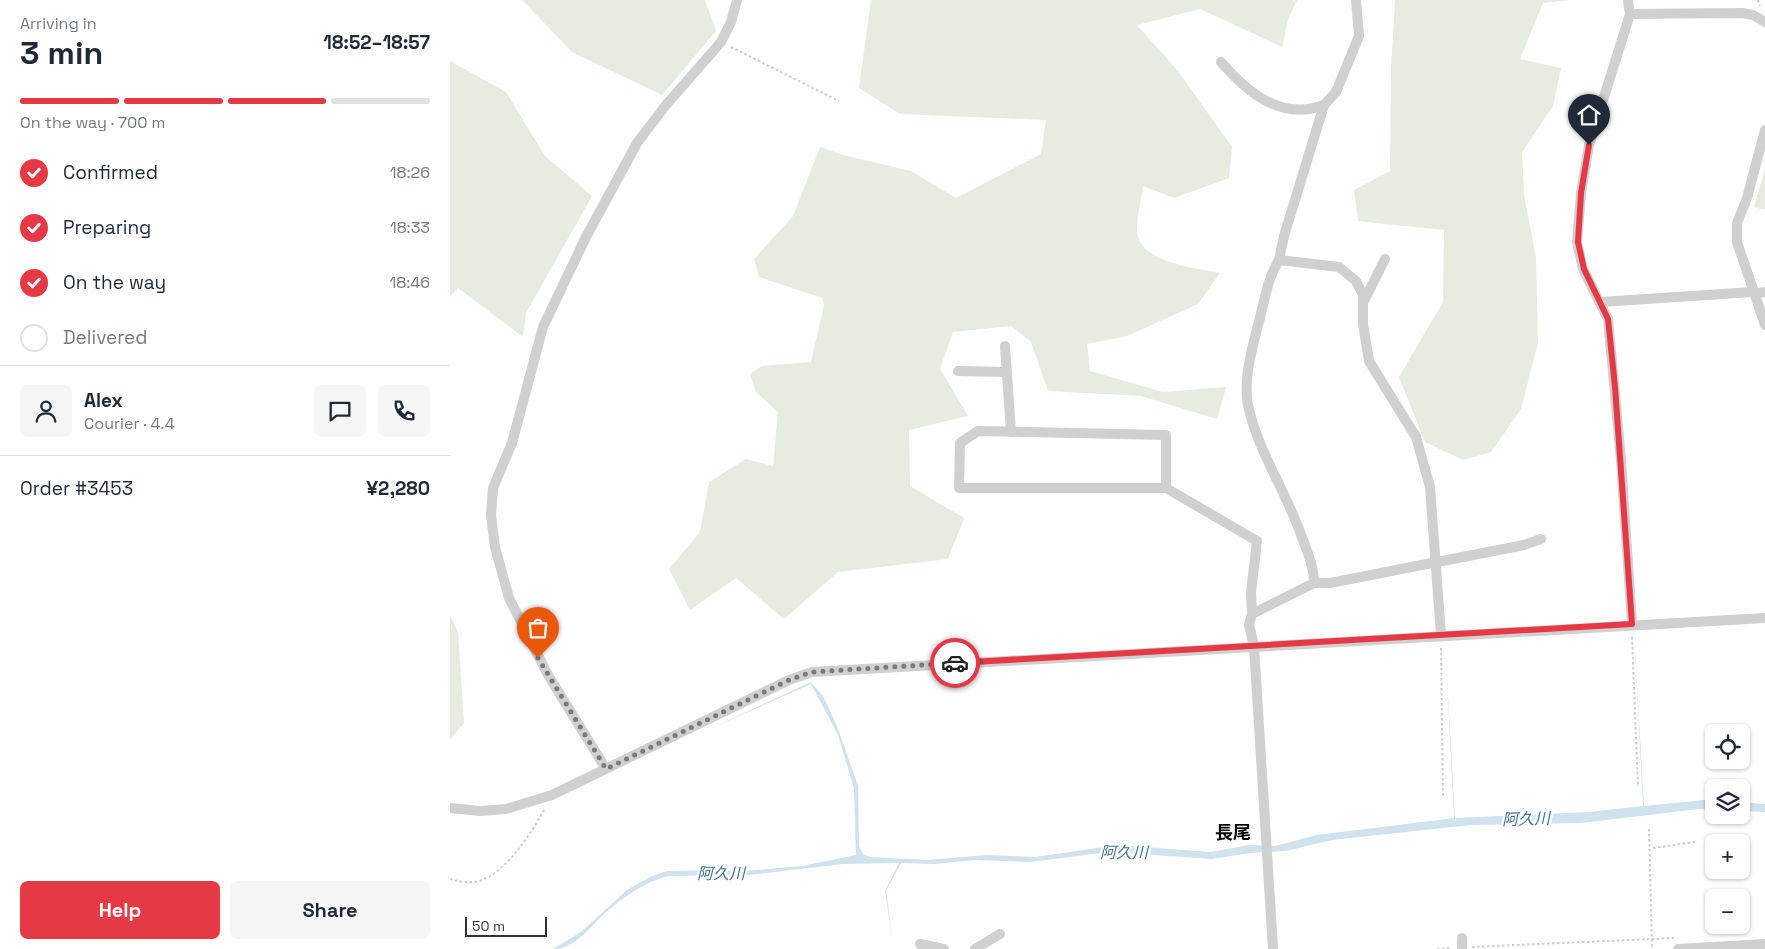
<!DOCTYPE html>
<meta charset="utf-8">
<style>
:root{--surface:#fff;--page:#f6f6f7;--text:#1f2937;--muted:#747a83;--line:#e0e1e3;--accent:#e63946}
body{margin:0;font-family:"Space Grotesk","Noto Sans JP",sans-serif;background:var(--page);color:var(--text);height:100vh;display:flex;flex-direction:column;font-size:19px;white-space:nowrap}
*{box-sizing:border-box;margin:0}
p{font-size:16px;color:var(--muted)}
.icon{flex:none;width:28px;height:28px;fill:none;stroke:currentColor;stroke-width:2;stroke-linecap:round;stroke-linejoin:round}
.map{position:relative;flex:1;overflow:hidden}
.sheet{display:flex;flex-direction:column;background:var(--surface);width:450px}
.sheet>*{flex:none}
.fabs{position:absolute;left:1255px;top:724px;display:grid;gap:10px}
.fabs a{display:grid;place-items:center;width:45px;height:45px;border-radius:8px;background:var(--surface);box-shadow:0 1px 4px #0004;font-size:25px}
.scale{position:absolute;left:15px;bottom:12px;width:82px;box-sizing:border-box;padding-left:5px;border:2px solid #333;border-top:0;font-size:14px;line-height:18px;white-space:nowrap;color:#333;-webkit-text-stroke:4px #fff;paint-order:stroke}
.pin{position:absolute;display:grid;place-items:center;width:42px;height:42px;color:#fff;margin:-51px -21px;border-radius:50% 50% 50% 0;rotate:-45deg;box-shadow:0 0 5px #0007}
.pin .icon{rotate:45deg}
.courier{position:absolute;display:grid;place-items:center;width:50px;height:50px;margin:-25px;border:4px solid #e63946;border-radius:50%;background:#fff;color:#222;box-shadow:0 1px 6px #0007}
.head em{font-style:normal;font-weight:600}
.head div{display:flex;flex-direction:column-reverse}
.head{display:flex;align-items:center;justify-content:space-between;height:85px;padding:0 20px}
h1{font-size:32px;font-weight:600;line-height:38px}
.bar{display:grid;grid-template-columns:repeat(4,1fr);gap:8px 5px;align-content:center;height:60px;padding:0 20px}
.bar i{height:6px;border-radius:4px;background:var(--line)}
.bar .current{background:var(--accent)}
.bar p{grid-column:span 4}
.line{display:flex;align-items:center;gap:12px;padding:0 20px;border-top:1px solid var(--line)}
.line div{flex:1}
.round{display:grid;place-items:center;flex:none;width:52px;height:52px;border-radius:8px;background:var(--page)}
ol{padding:0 20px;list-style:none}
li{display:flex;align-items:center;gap:15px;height:55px}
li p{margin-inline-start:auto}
li .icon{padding:5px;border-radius:50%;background:var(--accent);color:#fff;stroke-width:4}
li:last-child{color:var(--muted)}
li i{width:28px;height:28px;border:2px solid var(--line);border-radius:50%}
.button{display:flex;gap:10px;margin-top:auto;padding:10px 20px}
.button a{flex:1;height:58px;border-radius:8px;background:var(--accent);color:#fff;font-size:20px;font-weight:600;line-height:58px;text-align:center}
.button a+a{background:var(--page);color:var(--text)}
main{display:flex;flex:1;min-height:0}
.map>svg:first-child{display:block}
.green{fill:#e6ecdf}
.water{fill:#cfe2ee}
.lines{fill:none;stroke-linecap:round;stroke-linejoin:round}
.path{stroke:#cdcdcd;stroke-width:2;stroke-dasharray:2.5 2.5;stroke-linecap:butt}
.minor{stroke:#d0d0d0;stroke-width:10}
.done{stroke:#7a7a7a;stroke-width:5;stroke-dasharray:0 9}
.route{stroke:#e63946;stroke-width:6}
.labels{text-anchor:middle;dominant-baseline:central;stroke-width:5;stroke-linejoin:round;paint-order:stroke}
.water-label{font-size:16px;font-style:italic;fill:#3f7597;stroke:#fff}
.quarter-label{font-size:18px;font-weight:bold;fill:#000;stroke:#fff}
</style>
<main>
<section class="sheet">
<div class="head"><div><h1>3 min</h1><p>Arriving in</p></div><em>18:52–18:57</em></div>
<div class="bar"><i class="current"></i><i class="current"></i><i class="current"></i><i></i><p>On the way · 700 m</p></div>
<ol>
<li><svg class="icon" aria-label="check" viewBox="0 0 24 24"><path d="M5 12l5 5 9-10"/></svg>Confirmed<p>18:26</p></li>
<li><svg class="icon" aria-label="check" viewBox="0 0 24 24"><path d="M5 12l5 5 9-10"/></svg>Preparing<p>18:33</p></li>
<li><svg class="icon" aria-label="check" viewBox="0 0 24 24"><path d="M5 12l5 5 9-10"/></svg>On the way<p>18:46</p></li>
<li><i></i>Delivered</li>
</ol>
<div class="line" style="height:90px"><a class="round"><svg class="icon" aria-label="person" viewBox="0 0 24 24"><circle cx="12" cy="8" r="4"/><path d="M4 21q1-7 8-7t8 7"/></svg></a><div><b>Alex</b><p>Courier · 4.4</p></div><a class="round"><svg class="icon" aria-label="chat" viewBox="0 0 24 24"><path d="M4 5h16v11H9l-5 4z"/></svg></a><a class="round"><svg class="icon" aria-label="phone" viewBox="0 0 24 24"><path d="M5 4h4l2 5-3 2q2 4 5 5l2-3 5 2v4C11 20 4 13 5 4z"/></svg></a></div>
<div class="line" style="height:65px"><div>Order #3453</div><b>¥2,280</b></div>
<div class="button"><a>Help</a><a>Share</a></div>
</section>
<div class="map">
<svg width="1315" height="949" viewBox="0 0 1315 949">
<rect width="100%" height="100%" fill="#fff"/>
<g class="green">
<path d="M72 0H255L266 31 212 95 122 52Z"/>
<path d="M421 0H847L838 19 832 47 750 9 687 25 728 71 782 147 779 178 724 198 693 186C691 200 686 218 687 232 690 263 746 268 770 273L748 304 677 336 637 344 640 371 713 392 776 387 767 419 691 396 598 391 581 342 561 326 503 332 490 369 518 416 459 430 460 486 514 518 498 559 388 572 334 619 286 578 240 610 219 569 250 532 259 482 296 459 323 466 328 412 306 392 300 374 312 366 361 362 374 305 372 298 309 277 304 259 343 216 370 147 393 155 461 171 506 198 591 154 596 120 450 114 409 88Z"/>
<path d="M945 0H1121L1093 3 1070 59 1111 68 1103 106 1072 152 1074 195 1086 258 1088 343 1071 409 1041 452 1013 460 975 442 949 377 993 302 994 230 908 221 904 190 940 171 941 69Z"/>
<path d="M0 61 56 92 95 156 142 196 76 313 73 337 8 288 0 296Z"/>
<path d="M1315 169V210L1304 207Z"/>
<path d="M0 615 8 632 14 723 0 740Z"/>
</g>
<g class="water">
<path d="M1184 631 1194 806 1264 799V809H1249L1131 823 1021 825 882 840 836 851 800 853 762 859 659 852 580 862 525 860 484 864 451 863 436 891 444 949 435 891 449 863 393 864 298 875 218 876C194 882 174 897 155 913 140 927 125 949 103 949L131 932 177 890 202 876 217 871 306 870 352 866 406 855 404 788 388 735 361 684 260 729 361 682 373 696 387 726 408 786 409 846 413 854 420 857 479 860 536 855 585 857 668 845 760 852 799 845 825 846 867 835 1004 818 995 642 1005 818 1139 812 1193 806Z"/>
<path d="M1291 802 1315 804V812L1291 811Z"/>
</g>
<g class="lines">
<g class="path">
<path d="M1308 0 1310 6"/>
<path d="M281 47 389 101"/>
<path d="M1182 637 1188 787"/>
<path d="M991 648 993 796"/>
<path d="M1199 829 1202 949"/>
<path d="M1203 848 1245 842"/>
<path d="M0 879C7 881 16 883 23 882 52 880 83 831 95 808"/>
<path d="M1022 947 1224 938"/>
<path d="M987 949 1002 948"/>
</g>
<g class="minor">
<path d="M1178 0 1180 14 1139 145 1131 193 1127 242 1133 269 1158 319 1171 460 1182 624"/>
<path d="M1180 14 1292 13 1303 15 1315 22"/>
<path d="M771 62C798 93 831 121 874 105"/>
<path d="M1315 130 1297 198 1287 223V242L1315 325"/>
<path d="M829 260 834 236 874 105 886 92 909 36 906 0"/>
<path d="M1304 294 1315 292"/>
<path d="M1150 302 1303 292"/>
<path d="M913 303 935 259"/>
<path d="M555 346 561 432"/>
<path d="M508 371 557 372"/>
<path d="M716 488H509L510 443 528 431 716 435V488L807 541 801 592 802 614"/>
<path d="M864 583H880L1074 545 1091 539"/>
<path d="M156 769 98 675 59 598 45 547 41 515 43 488 62 443 93 327 136 237 187 143 216 105 271 42 281 22 287 0"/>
<path d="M0 808 30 811 56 809 102 795 339 680 362 672 1315 618"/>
<path d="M1012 938V949"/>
<path d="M470 944 494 949"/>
<path d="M525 949 550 934"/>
<path d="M823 949 804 646 799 625 802 614 864 583C864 565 856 549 850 532 835 490 807 449 798 405 793 380 802 349 808 325 814 304 817 279 829 260L889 267 906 281 913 295V324L919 361 966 437 980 487 991 635"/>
<path d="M1228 949 1315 944"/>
</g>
</g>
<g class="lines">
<path class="done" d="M88 658 156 769 339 680 362 672 505 663"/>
<path class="route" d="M505 663 1182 624 1165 387 1158 319 1134 269 1128 242 1131 193 1139 145"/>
</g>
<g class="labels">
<g class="water-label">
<text transform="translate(1076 819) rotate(-2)">阿久川</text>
<text x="674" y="852">阿久川</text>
<text x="271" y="873">阿久川</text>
</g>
<g class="quarter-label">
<text x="783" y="832">長尾</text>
</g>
</g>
</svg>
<div class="fabs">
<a><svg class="icon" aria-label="locate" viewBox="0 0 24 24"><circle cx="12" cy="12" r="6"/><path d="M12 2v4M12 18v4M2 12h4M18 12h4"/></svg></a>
<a><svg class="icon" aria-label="layers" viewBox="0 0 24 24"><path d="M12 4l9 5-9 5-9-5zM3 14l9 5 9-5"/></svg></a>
<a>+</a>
<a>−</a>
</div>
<div class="scale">50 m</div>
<div class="pin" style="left:88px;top:658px;background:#ea580c"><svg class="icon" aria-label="bag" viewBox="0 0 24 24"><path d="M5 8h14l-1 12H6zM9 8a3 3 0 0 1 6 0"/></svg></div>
<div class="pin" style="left:1139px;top:145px;background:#1f2937"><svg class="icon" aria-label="home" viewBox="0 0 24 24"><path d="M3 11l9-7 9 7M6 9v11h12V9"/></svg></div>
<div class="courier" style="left:505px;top:663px"><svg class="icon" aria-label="car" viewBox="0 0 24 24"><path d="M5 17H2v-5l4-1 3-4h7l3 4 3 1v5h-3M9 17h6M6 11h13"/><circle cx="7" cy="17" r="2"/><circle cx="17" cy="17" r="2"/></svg></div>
</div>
</main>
